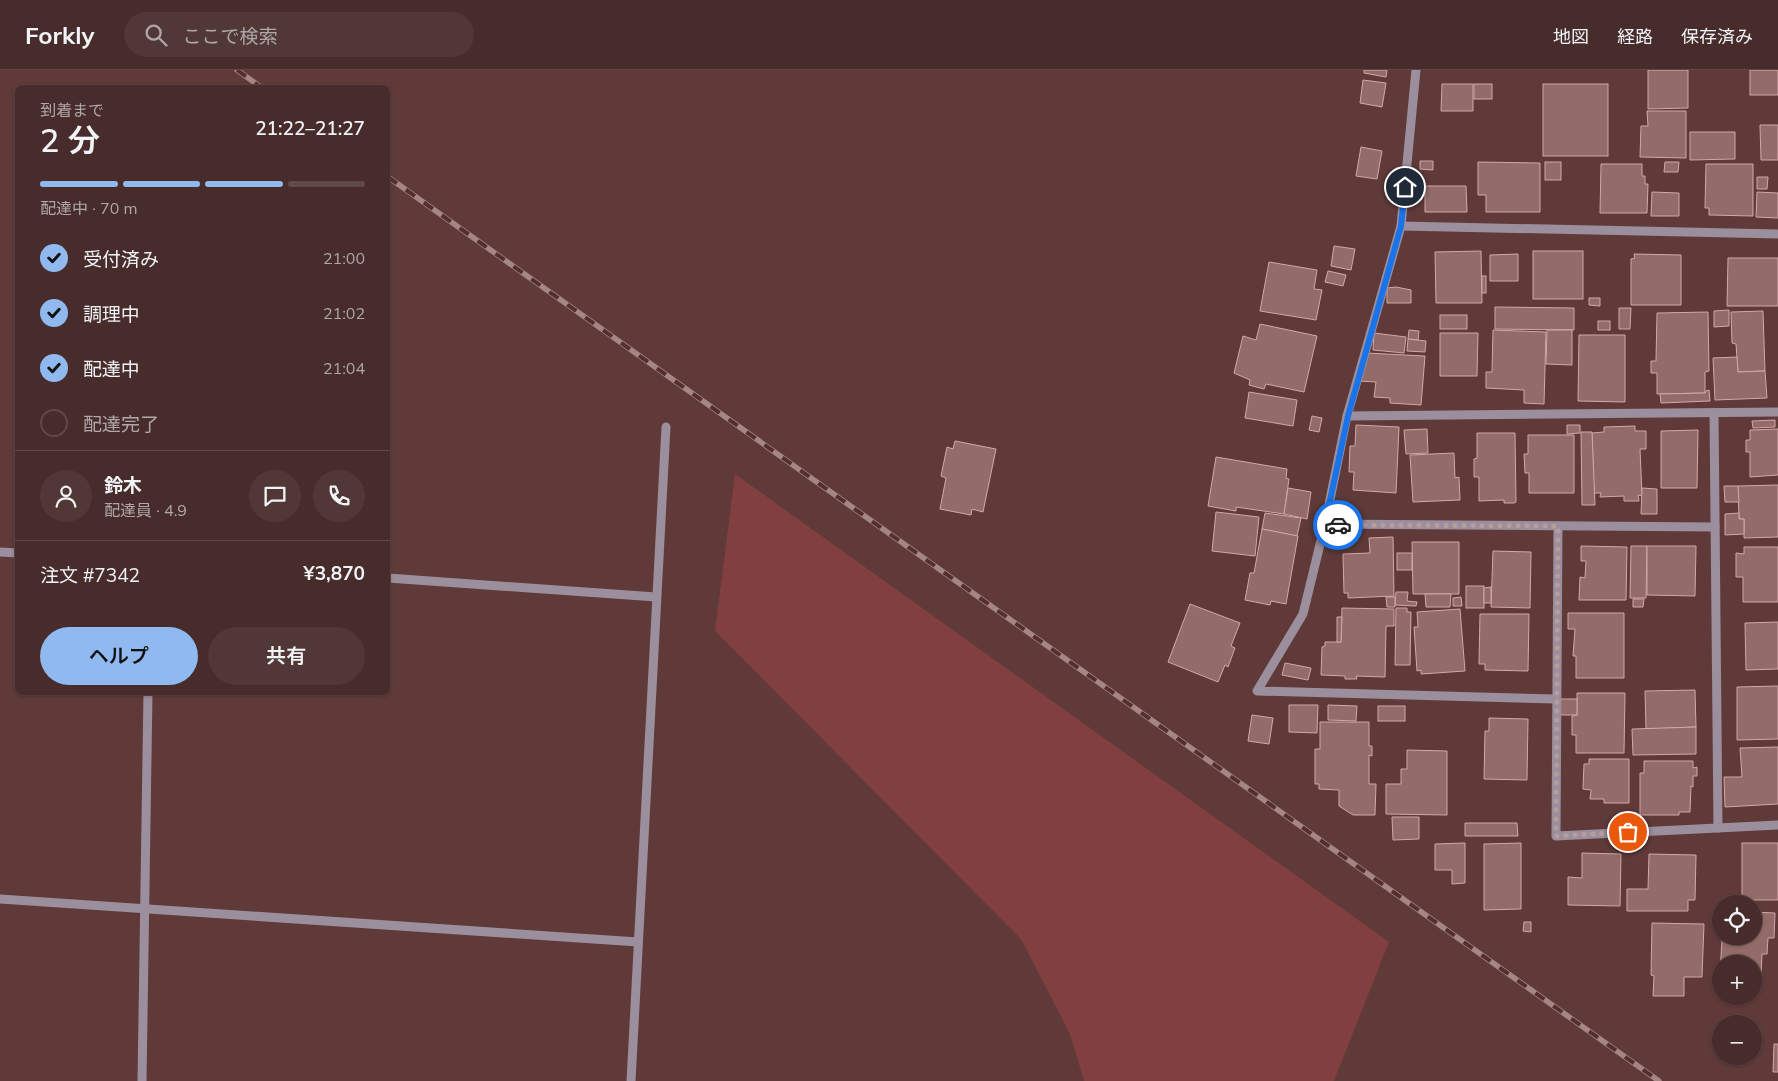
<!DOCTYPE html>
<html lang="ja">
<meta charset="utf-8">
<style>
:root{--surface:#472c2b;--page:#513837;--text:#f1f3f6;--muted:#b0a7a9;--line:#5f4847;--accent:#90b9f0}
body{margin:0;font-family:Mulish,"Noto Sans JP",sans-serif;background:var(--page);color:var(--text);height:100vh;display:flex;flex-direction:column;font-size:19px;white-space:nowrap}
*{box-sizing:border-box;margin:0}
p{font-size:16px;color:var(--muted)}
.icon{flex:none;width:28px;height:28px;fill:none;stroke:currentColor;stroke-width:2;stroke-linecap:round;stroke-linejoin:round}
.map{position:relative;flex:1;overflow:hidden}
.side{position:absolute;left:15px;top:15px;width:375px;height:610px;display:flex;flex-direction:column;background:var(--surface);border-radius:8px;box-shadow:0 1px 4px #0004,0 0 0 1px var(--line)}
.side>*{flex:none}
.buttons{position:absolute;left:1712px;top:825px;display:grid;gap:10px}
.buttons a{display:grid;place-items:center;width:50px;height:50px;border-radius:50%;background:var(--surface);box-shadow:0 1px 4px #0004,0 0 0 1px var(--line);font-size:25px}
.pin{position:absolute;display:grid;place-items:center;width:42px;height:42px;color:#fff;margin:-21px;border:2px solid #fff;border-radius:50%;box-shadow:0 1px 5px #0007}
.courier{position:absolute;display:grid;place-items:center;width:50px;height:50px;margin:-25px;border:4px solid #1a73e8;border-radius:50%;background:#fff;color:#222;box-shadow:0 1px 6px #0007}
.head em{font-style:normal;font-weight:600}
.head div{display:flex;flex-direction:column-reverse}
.head{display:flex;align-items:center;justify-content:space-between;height:85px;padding:0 25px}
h1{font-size:32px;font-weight:600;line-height:38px}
.bar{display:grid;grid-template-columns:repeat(4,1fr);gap:8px 5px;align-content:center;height:60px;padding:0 25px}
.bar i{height:6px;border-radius:4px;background:var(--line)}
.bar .selected{background:var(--accent)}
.bar p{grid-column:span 4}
.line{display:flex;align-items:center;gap:12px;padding:0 25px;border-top:1px solid var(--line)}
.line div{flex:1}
.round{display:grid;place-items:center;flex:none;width:52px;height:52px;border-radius:26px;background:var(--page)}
ol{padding:0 25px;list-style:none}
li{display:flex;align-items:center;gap:15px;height:55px}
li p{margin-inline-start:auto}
li .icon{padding:5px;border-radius:50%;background:var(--accent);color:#111;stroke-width:4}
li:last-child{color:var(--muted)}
li i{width:28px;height:28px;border:2px solid var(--line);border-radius:50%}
.action{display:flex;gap:10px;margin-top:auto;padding:10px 25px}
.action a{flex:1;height:58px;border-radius:30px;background:var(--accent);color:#111;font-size:20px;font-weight:600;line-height:58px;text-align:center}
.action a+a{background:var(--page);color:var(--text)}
header{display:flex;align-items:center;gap:30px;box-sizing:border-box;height:70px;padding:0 25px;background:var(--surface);border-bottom:1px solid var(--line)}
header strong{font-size:24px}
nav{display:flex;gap:28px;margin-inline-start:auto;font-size:18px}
.search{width:350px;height:45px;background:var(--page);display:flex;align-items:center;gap:12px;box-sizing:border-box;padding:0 18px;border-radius:28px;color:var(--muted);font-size:19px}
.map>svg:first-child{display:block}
.green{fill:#823f40}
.building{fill:#936b69;stroke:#d4a8a6}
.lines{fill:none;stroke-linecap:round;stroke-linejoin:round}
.minor{stroke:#9b8f9d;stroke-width:9}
.rail-casing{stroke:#a58685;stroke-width:5.5}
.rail{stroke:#53302f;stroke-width:4;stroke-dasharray:11;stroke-linecap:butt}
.done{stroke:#b99d9c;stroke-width:5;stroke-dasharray:0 9}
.route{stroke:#1a73e8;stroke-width:6}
</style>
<header>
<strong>Forkly</strong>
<div class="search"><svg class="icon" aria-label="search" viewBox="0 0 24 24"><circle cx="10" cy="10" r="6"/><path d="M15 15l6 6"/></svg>ここで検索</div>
<nav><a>地図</a><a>経路</a><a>保存済み</a></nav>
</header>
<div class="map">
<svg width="1778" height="1011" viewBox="0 0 1778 1011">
<rect width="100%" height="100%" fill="#5f3a39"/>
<path class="green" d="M735 404 1389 872 1334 1011H1084L1070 964 1021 869 715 561Z"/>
<g class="building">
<path d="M1364 0H1387L1386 7 1364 3Z"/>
<path d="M1648 0H1688V38L1648 39Z"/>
<rect x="1750" y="0" width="28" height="25"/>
<path d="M1363 10 1386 13 1382 37 1360 33Z"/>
<path d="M1442 14H1473V41H1441Z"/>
<rect x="1474" y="14" width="18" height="15"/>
<rect x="1543" y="14" width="65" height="72"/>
<path d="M1647 41H1686V88L1640 87 1641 56H1648Z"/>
<path d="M1760 55H1778V90H1761Z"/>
<path d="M1690 62H1735V89L1690 90Z"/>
<path d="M1361 77 1382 81 1377 109 1356 106Z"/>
<path d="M1420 91H1433V100L1420 99Z"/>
<path d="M1478 92 1540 93V142H1486V125H1478Z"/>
<rect x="1545" y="92" width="16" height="18"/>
<path d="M1665 92H1679L1678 102H1664Z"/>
<path d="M1601 94H1642V106H1645V114H1648L1647 143H1600Z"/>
<path d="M1706 94H1753V146L1709 145V138H1705Z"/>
<path d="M1757 107H1768L1767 119H1757Z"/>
<path d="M1425 116H1466L1467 142H1425Z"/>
<path d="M1652 122 1679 123V146H1651Z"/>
<path d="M1757 122 1778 123V148L1756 147Z"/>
<path d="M1334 176 1355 179 1351 200 1331 196Z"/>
<path d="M1481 181 1482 233H1436L1435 182Z"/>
<rect x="1533" y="181" width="50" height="48"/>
<path d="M1518 184V211H1490V185Z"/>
<path d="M1634 184 1681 185V235H1631V189L1635 188Z"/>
<path d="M1728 188H1778V236H1727Z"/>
<path d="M1269 192 1317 200 1314 219 1322 220 1316 250 1260 241Z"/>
<path d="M1328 201 1346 205 1343 216 1325 212Z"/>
<rect x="1482" y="206" width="4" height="17"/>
<path d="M1396 217 1411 220V233H1387V218Z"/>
<path d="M1589 228H1600V236L1589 235Z"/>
<path d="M1495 237 1574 238V260L1495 259Z"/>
<path d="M1619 238H1631L1630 259H1619Z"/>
<path d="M1729 240V256L1714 257V241Z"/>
<path d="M1763 241 1765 301 1738 302 1736 274 1732 273 1731 242Z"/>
<path d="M1708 242 1709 301 1705 302V323L1657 324V303H1651V291H1656L1657 243Z"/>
<rect x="1440" y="245" width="27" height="14"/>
<rect x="1598" y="251" width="12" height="9"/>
<path d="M1260 254 1317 266 1304 322 1266 314 1264 319 1249 315 1250 310 1234 303 1243 266 1256 270Z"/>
<path d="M1409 260 1419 261 1418 270 1408 269Z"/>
<path d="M1493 260 1546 262 1544 334 1524 333V320L1486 318V302H1492Z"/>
<path d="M1547 260H1572V295L1546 294Z"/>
<path d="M1374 263 1406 267 1404 283 1373 280Z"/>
<path d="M1440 263H1478L1477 306H1440Z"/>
<path d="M1579 265H1625V332L1578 331Z"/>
<path d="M1408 269 1426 271 1425 282 1407 281Z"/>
<path d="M1366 283 1425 286 1421 335 1390 333V328L1374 327 1376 312 1359 311Z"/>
<path d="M1737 287 1738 302 1765 301 1767 328 1715 330 1713 288Z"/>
<path d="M1709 320 1710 331 1661 333 1660 324 1705 323 1706 321Z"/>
<path d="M1249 322 1297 330 1293 356 1245 348Z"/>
<path d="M1312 346 1322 348 1319 362 1309 360Z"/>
<path d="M1775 350V357L1753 358 1752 351Z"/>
<path d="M1356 355 1399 357 1396 423 1353 420 1354 402H1349L1350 376H1355Z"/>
<path d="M1567 355H1580V363L1567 364Z"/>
<path d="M1635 356V361H1646V379H1640L1642 426 1638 425 1639 431H1624V426L1600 427 1601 423H1594L1592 363 1604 362V357Z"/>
<path d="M1427 359 1428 383 1406 384 1404 360Z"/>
<path d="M1778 359V405L1750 407V382H1746V370H1750V360Z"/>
<path d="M1698 360 1697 418H1661V361Z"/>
<path d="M1581 362H1592L1595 435H1582Z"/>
<path d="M1477 363H1515L1516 432 1514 433H1504V430L1479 431V407H1474V389L1477 388Z"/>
<path d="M1528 365H1574V423H1529V403H1525L1524 384H1528Z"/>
<path d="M955 371 996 379 983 442 972 439 971 445 940 439 946 408 941 406 947 377 953 379Z"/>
<path d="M1454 383 1455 408 1459 407 1460 430 1413 432 1410 385Z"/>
<path d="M1216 387 1287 399 1286 408 1289 409 1284 444 1236 437V441L1208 436Z"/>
<path d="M1778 415V467L1744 468V449H1739L1738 416Z"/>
<path d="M1724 416H1738L1739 432H1725Z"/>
<path d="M1288 418 1311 422 1307 449 1284 444Z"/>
<path d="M1642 418 1657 419V444H1641Z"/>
<path d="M1216 442 1259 447 1255 486 1212 481Z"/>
<path d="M1265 443 1301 448 1297 466 1262 459Z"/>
<path d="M1739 443V449H1744V464L1725 465V444Z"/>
<path d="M1262 459 1298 466 1286 534 1271 531 1270 535 1245 530 1250 503H1254Z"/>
<path d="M1393 467 1394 526 1348 528V523H1344L1343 484 1370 483 1369 468Z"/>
<path d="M1412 472H1459V524H1413Z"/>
<path d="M1581 476 1627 477 1626 530H1579L1580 507 1585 508 1586 491H1581Z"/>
<path d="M1631 476H1647L1646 528H1630Z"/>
<path d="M1647 476H1696L1695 526 1647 525Z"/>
<path d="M1744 477H1778V532H1743V507H1736V483L1744 484Z"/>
<path d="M1493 481 1531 482 1530 538 1491 537Z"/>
<rect x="1397" y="483" width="15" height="17"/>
<rect x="1466" y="516" width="18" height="22"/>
<path d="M1491 517V533H1484V518Z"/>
<path d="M1396 522H1408L1407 531 1417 532 1416 536 1395 535Z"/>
<path d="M1425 524H1451L1450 537H1426Z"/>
<path d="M1386 527H1395V537H1387Z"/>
<path d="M1461 527 1462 536H1453V528Z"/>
<path d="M1633 529H1644L1643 537H1633Z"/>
<path d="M1190 534 1240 553 1231 576 1235 578 1228 597 1225 595 1218 612 1168 592Z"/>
<path d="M1342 538 1394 539V556H1386L1385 607 1356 606 1357 609H1345V606L1321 605 1322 577 1325 576V572H1341Z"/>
<path d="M1396 538H1407V542H1411L1410 595H1395Z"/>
<path d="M1460 539 1465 601 1421 604V600L1417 601 1414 557H1418L1417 542Z"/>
<path d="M1568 543H1624V608H1576V586H1573L1575 559H1568Z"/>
<path d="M1480 544H1529L1528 601 1485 600V594H1479Z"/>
<path d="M1337 547H1342L1341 572H1337Z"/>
<path d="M1778 552V599L1746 600 1745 553Z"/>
<path d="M1285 593 1311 598 1308 610 1282 605Z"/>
<path d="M1778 616V669L1737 670V617Z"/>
<path d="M1695 620 1696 657 1646 659 1645 621Z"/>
<path d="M1577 623H1625L1624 683H1576V665H1572V646L1577 645Z"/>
<rect x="1560" y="629" width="17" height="16"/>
<path d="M1289 635H1318L1317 663 1289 662Z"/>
<path d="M1328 635 1357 636 1356 651 1328 650Z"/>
<rect x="1378" y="636" width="27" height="15"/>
<path d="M1252 645 1273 648 1269 674 1248 671Z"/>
<path d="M1489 648 1528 649 1527 710 1484 709 1485 661H1489Z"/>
<path d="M1320 652H1369V676H1372V686L1369 685V714H1376L1375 745H1353L1339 736V720L1319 719V714H1315V679H1320Z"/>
<path d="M1696 657V684L1633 685 1632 659Z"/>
<path d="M1778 677V734L1725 737 1724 707H1742L1740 678Z"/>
<path d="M1407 680 1447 681V745L1386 744V714H1401V699H1407Z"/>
<path d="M1589 689H1629V733H1604V729H1590L1591 720 1583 719 1584 694H1589Z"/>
<path d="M1644 691H1693V698L1697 697V706H1693V717L1691 716 1690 742H1679V745H1640V703H1644Z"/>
<path d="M1392 747H1419V769L1393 770Z"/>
<path d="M1465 753H1517L1518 766H1465Z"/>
<path d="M1465 773V813L1452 814V800H1435V774Z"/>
<path d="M1521 773V839L1484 840V774Z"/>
<rect x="1742" y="773" width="36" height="57"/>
<path d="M1582 783 1621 784 1620 836 1568 835V807L1582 808Z"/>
<path d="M1649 784 1696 785 1695 830H1688V841H1627V819H1648Z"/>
<path d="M1754 842 1775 843 1774 868H1768L1767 884H1762L1761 905H1754V894H1721L1720 903 1722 870 1725 871V866H1754Z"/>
<path d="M1524 852H1531V862L1523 861Z"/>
<path d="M1652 853 1704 854 1702 907H1684V926H1653L1654 906 1651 905Z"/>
<path d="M1774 974H1778V1002H1773Z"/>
</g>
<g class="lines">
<g class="minor">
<path d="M1416 0 1401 156 1347 346 1325 454 1303 544 1257 621 1556 629"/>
<path d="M1401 156 1778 164"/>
<path d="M1714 343 1718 758"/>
<path d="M1347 346 1778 342"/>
<path d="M1325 454 1715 457"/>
<path d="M1558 456 1556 766 1778 755"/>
<path d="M0 482 18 483"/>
<path d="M388 508 656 527"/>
<path d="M0 829 638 872"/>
<path d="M142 1011 148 622"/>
<path d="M631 1011 666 357"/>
</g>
<defs>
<g id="rail">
<path d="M237 0 262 18"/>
<path d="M388 107 1659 1011"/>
</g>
</defs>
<use href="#rail" class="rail-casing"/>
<use href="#rail" class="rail"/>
</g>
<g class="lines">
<path class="done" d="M1338 455 1558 456 1556 766 1628 762"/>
<path class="route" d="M1338 455 1325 454 1348 346 1401 156 1405 117"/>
</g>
</svg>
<div class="buttons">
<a><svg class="icon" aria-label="locate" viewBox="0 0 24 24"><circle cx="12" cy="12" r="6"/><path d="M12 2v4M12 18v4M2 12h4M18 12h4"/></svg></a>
<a>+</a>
<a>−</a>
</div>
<div class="pin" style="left:1628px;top:762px;background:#ea580c"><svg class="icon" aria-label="bag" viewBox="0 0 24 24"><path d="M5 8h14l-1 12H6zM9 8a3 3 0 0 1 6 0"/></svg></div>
<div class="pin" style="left:1405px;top:117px;background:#1f2937"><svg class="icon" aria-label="home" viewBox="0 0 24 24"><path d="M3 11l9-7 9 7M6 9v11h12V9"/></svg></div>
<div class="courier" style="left:1338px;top:455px"><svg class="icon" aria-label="car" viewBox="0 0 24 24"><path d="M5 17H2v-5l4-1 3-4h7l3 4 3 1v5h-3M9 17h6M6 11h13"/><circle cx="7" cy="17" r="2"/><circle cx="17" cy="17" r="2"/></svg></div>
<section class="side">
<div class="head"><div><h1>2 分</h1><p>到着まで</p></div><em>21:22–21:27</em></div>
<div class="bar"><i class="selected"></i><i class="selected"></i><i class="selected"></i><i></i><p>配達中 · 70 m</p></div>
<ol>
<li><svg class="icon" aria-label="check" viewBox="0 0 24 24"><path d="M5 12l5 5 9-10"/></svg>受付済み<p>21:00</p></li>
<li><svg class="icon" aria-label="check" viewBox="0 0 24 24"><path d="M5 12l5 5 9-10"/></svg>調理中<p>21:02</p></li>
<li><svg class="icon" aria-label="check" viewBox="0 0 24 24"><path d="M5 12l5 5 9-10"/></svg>配達中<p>21:04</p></li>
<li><i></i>配達完了</li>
</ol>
<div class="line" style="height:90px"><a class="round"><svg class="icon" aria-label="person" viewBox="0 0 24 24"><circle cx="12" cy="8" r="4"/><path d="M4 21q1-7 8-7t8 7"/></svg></a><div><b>鈴木</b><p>配達員 · 4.9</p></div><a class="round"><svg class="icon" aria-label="chat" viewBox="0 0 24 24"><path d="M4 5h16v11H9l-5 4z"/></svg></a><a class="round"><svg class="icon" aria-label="phone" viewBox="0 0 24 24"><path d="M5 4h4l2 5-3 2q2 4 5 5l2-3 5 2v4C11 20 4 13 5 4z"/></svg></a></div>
<div class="line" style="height:65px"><div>注文 #7342</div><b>¥3,870</b></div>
<div class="action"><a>ヘルプ</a><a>共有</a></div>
</section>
</div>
